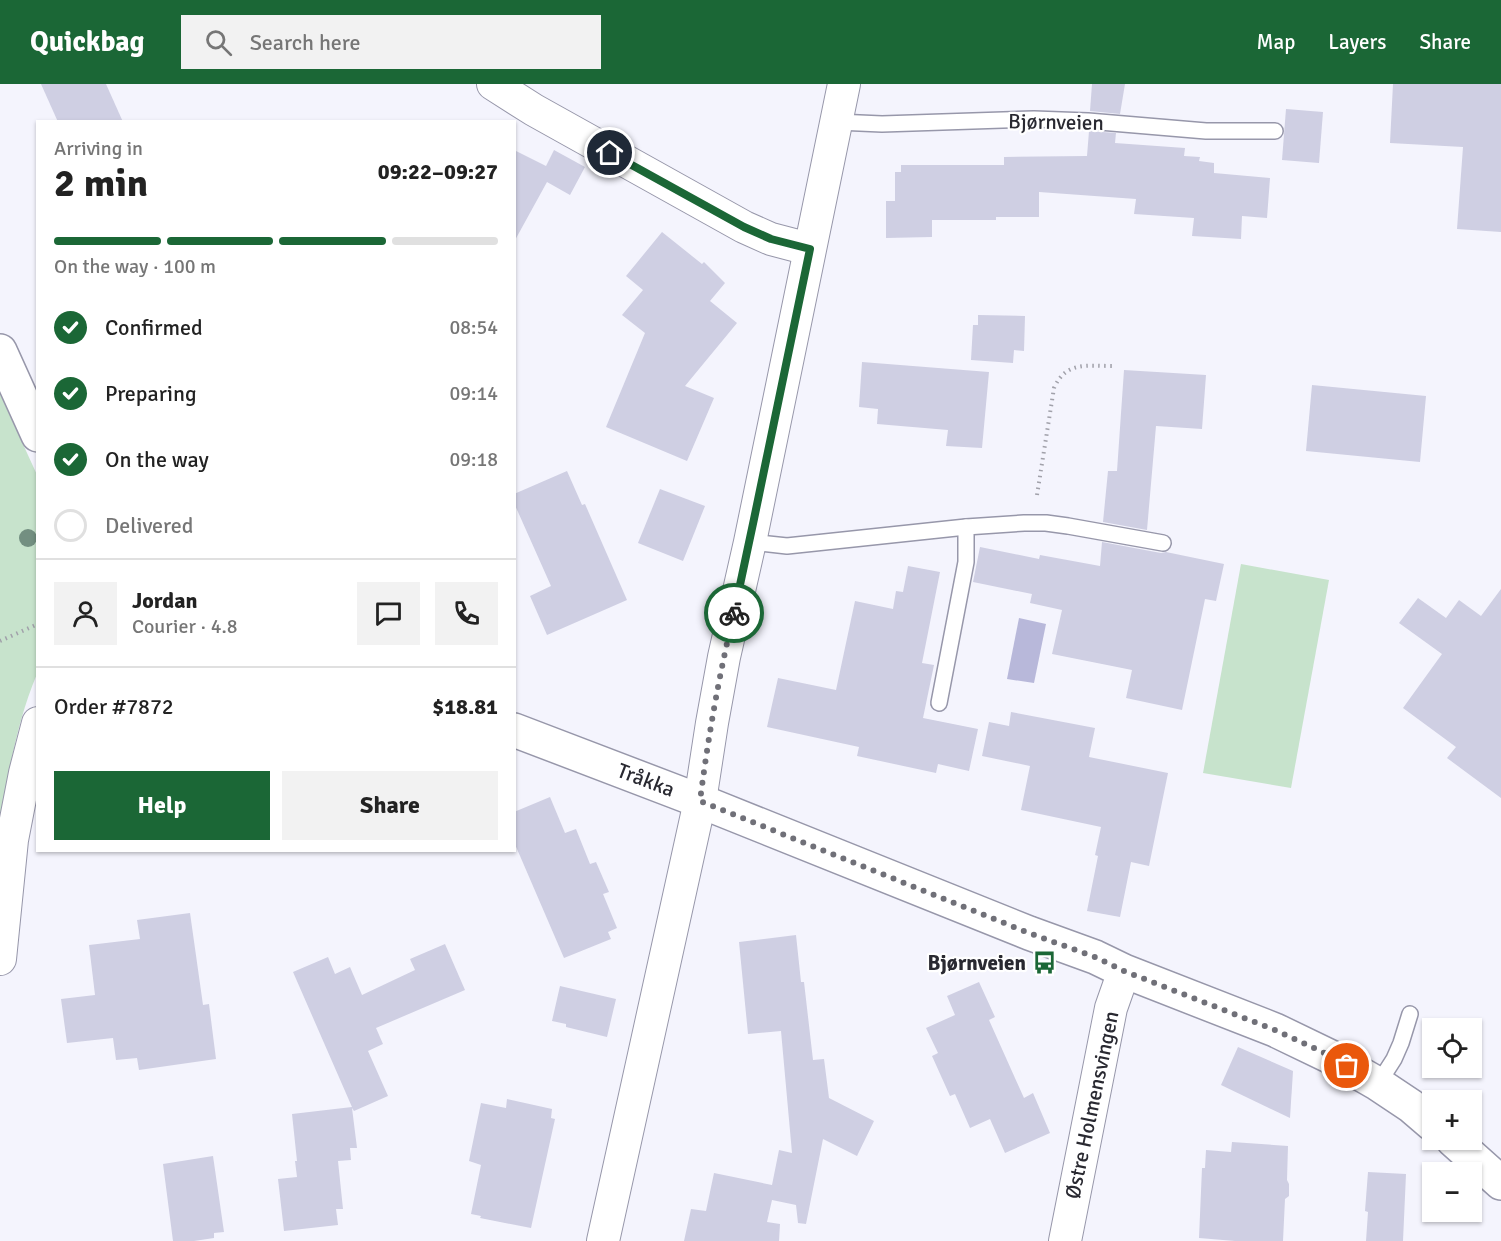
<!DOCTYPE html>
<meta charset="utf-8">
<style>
:root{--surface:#fff;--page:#f2f2f2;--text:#222;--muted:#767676;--line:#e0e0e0;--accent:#1b6736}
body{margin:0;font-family:Signika,sans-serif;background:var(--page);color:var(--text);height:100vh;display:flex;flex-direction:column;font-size:22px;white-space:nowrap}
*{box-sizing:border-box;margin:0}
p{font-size:20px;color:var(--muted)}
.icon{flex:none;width:33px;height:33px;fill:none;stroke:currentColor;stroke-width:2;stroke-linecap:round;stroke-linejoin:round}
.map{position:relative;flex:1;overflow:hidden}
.sheet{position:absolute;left:36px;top:36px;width:480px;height:732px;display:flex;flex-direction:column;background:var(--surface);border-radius:0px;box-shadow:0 2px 4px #0004}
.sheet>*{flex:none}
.tools{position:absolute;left:1422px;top:934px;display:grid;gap:12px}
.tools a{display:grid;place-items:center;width:60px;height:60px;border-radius:0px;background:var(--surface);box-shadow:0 2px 4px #0004;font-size:30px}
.pin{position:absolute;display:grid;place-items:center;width:51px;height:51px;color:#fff;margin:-26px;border:3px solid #fff;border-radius:50%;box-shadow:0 2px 6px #0007}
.courier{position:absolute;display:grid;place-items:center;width:60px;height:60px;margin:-30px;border:4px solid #1b6736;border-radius:50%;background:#fff;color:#222;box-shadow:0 2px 8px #0007}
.headline em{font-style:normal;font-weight:700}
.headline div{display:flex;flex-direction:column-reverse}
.headline{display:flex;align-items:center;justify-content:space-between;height:102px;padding:0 18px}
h1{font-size:39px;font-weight:700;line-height:45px}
.bar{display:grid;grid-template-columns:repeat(4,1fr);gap:9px 6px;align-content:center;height:72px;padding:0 18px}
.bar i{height:8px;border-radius:4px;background:var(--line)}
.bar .active{background:var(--accent)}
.bar p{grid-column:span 4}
.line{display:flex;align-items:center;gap:15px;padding:0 18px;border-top:2px solid var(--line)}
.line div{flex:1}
.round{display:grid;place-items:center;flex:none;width:63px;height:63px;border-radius:0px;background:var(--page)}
ol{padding:0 18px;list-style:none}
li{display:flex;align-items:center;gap:18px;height:66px}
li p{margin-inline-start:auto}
li .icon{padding:6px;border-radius:50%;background:var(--accent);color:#fff;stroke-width:4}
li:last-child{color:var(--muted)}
li i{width:33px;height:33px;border:3px solid var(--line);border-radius:50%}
.primary-button{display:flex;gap:12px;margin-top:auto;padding:12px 18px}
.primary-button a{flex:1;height:69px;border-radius:0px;background:var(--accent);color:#fff;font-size:24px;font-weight:700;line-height:69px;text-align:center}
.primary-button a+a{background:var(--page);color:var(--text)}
header{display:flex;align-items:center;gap:36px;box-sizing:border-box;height:84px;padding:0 30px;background:var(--accent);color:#fff}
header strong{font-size:28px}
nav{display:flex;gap:33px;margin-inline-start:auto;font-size:21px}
.search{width:420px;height:54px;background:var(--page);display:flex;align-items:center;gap:15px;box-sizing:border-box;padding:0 21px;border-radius:0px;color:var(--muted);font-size:22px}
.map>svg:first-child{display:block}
.green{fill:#c7e3cc}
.water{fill:#b8b8da}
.building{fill:#cfcfe3}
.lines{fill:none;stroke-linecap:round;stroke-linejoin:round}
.lane-casing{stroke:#9797aa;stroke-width:18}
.street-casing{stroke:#9797aa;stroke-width:34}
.secondary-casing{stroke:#9797aa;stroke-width:36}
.path{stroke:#a1a1aa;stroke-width:4;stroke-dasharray:1.5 4.5;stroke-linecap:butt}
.lane{stroke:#fff;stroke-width:15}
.street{stroke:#fff;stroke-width:32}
.secondary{stroke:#fff;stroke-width:33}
.tree{fill:#738f81}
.done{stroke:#707078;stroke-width:6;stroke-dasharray:0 10.8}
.route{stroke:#1b6736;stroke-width:8}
.labels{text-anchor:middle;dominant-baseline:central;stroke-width:4.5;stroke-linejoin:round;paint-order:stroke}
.street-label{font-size:21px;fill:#292931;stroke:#fff}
.poi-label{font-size:21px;font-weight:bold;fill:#292931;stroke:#fff;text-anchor:end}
</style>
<header>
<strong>Quickbag</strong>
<div class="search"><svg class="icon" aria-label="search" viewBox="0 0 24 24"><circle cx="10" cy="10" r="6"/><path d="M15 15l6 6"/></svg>Search here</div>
<nav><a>Map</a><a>Layers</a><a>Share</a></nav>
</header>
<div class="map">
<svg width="1501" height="1157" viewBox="0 0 1501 1157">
<rect width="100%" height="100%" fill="#f4f4fd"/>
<g class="green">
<path d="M0 310 38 393 37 590C16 640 9 688 0 741Z"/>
<path d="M1241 480 1329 496 1291 704 1203 689Z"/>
</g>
<path class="water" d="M1019 534 1046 540 1034 599 1007 595Z"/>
<g class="building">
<path d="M41 0H106L123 38H58Z"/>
<path d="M1092 0H1125L1120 30 1090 27Z"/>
<path d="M1393 0H1501V148L1457 145 1463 63 1390 59Z"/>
<path d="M1286 25 1323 28 1319 79 1282 76Z"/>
<path d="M1089 47 1116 49 1115 59 1185 64 1184 72 1200 73 1199 77 1214 79V89L1270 94 1267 134 1242 132 1241 155 1192 152 1194 134 1134 130 1136 115 1039 108V133H996V136H932V153L886 154V117H895V88H901V81H1004V73L1087 72Z"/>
<path d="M514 66 546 82 554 66 585 83 570 111 547 98 514 158Z"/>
<path d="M662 148 702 180 704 178 725 199 710 217 737 239 685 302 714 314 687 377 606 343 645 249 622 231 643 206 626 192Z"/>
<path d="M978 231 1025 232 1024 267 1014 266 1013 279 971 276 973 241H978Z"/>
<path d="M862 278 989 288 982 364 946 362 948 346 877 340 878 325 859 323Z"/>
<path d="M1124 286 1206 291 1202 345 1156 342 1147 446 1103 438 1108 387H1117Z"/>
<path d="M1312 301 1426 312 1420 378 1306 367Z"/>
<path d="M567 387 582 421 585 420 627 516 547 551 530 512 551 502 514 419V410Z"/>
<path d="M660 405 705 422 683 477 638 459Z"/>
<path d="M1102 458 1161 469 1166 468 1224 480 1216 517 1205 515 1182 626 1126 614 1132 586 1052 570 1062 526 1030 519 1032 510 973 498 980 463 1039 475 1040 471 1100 482Z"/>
<path d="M908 482 940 488 922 579 934 581 923 634 978 645 969 687 938 680 936 689 857 672 859 663 767 643 778 594 836 606 855 517 893 525 896 507 903 508Z"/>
<path d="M1501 505V714L1447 674 1456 663 1403 624 1442 570 1399 539 1418 514 1446 534 1459 516 1481 532Z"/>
<path d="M1011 628 1095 644 1089 673 1168 689 1149 782 1131 778 1120 833 1087 827 1098 772 1095 771 1101 743 1021 726 1030 682 982 672 989 638 1009 642Z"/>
<path d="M550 713 565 749 576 745 590 780 596 778 609 808 603 810 617 844 608 848 611 855 564 874 514 758V728Z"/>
<path d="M190 829 203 921 209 920 216 975 139 986 137 974 116 976 113 954 67 959 61 915 95 911 89 861 140 855 137 836Z"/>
<path d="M796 851 801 898H804L813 976 824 975 829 1014 874 1037 857 1072 823 1055 806 1140 798 1139 796 1121 772 1116 767 1138 780 1140 779 1157H684L691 1125 706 1127 714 1089 772 1101 779 1066 792 1069 781 947 748 950 739 858Z"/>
<path d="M445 860 465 906 376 944 383 960 368 967 388 1012 354 1027 352 1024 357 1064H350L351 1076 338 1077 343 1125H336L338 1141 284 1147 278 1095 297 1093 295 1077H297L292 1030 352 1023 293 888 328 873 335 890 350 883 362 911 415 886 410 875Z"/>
<path d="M979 898 995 933 989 936 1024 1014 1033 1009 1050 1049 1005 1069 990 1035 970 1044 955 1010 950 1012 932 972 938 969 926 944 955 931 947 912Z"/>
<path d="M560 902 616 915 607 953 566 943V940L552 937Z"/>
<path d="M1238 963 1293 987 1290 1034 1221 1001Z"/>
<path d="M507 1015 552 1025 551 1034 555 1035 531 1144 480 1134 481 1132 471 1130 481 1081 469 1077 481 1019 506 1024Z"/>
<path d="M1232 1058 1288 1062 1287 1096 1289 1100V1112L1285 1115 1283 1157H1235L1199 1154 1202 1084H1205L1206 1066 1231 1068Z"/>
<path d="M213 1072 224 1148 214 1149V1154L194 1157H173L163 1080Z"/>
<path d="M1368 1088 1406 1090 1403 1157H1366L1368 1128 1365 1127Z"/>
</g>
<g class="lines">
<defs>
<g id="lane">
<path d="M837 38 882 40 1034 35 1088 37 1206 47H1275"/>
<path d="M750 458 787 462 966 443 1024 439H1046L1068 442 1163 459"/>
<path d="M939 619 966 478V443"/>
<path d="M1378 1000 1394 975 1401 959 1410 930"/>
</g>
<g id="street">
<path d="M493 0 534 26 744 143 771 155 809 165"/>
<path d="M0 875 12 756 25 689 38 639"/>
<path d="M603 1157 700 717 712 639 724 573 750 458 844 0"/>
<path d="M1065 1157 1111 924 1124 887"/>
</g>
<g id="secondary">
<path d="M0 267 38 351"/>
<path d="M514 646 700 717 1029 849 1095 873 1124 887 1275 946 1331 973 1378 1000 1411 1022 1432 1040"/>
<path d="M1453 1056 1501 1099"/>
</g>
</defs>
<use href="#lane" class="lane-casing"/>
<use href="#street" class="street-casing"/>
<use href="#secondary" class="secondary-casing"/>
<g class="path">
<path d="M1037 411 1054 304C1066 277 1087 282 1112 282"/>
<path d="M0 557 38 540"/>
</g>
<use href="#lane" class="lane"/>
<use href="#street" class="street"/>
<use href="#secondary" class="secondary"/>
</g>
<circle class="tree" cx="28" cy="454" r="9"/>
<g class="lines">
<path class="done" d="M734 529C719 591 708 654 700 717L1029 849 1095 873 1124 887 1275 946 1331 972 1347 982"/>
<path class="route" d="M610 69 744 143 771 155 810 165 754 435 734 529"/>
</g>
<defs>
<symbol id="bus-bare" viewBox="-9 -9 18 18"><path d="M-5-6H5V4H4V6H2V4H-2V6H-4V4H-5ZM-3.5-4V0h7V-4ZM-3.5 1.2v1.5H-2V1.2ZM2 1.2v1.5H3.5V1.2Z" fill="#1b6736" stroke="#fff" stroke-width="2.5" paint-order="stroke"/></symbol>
</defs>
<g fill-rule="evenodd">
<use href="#bus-bare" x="1028" y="862" width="33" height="33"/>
</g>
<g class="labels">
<g class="street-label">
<text transform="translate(1056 38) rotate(1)">Bjørnveien</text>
<text transform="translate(646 696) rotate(21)">Tråkka</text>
<text transform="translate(1092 1021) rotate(-78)">Østre Holmensvingen</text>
</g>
<g class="poi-label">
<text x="1026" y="879">Bjørnveien</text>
</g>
</g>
</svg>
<div class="tools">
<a><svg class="icon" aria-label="locate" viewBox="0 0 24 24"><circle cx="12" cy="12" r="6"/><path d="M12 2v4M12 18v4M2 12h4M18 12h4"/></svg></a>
<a>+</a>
<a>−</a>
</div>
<div class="pin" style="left:1347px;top:982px;background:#ea580c"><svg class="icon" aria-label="bag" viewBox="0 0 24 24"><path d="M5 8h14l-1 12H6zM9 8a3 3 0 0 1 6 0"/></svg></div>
<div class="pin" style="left:610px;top:69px;background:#1f2937"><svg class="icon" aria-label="home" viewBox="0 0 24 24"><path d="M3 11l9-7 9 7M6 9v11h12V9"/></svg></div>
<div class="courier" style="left:734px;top:529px"><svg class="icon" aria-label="bike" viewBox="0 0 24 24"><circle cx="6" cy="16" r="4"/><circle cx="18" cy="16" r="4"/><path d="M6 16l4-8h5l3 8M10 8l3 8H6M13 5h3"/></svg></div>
<section class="sheet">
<div class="headline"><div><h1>2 min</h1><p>Arriving in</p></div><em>09:22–09:27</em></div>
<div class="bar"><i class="active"></i><i class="active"></i><i class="active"></i><i></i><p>On the way · 100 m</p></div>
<ol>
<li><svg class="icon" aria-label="check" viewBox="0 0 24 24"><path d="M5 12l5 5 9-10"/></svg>Confirmed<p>08:54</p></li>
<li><svg class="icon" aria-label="check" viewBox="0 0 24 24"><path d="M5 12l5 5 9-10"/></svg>Preparing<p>09:14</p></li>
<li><svg class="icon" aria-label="check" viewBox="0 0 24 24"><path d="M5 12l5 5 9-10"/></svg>On the way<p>09:18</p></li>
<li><i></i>Delivered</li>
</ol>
<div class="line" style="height:108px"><a class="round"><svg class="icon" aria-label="person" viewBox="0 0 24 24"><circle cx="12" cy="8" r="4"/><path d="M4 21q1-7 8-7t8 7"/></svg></a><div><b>Jordan</b><p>Courier · 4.8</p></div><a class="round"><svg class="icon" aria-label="chat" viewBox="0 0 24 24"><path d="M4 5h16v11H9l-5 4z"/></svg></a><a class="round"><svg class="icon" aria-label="phone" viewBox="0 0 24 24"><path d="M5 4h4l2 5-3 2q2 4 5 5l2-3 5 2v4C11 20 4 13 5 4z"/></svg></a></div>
<div class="line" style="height:78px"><div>Order #7872</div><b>$18.81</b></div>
<div class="primary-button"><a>Help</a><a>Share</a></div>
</section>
</div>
